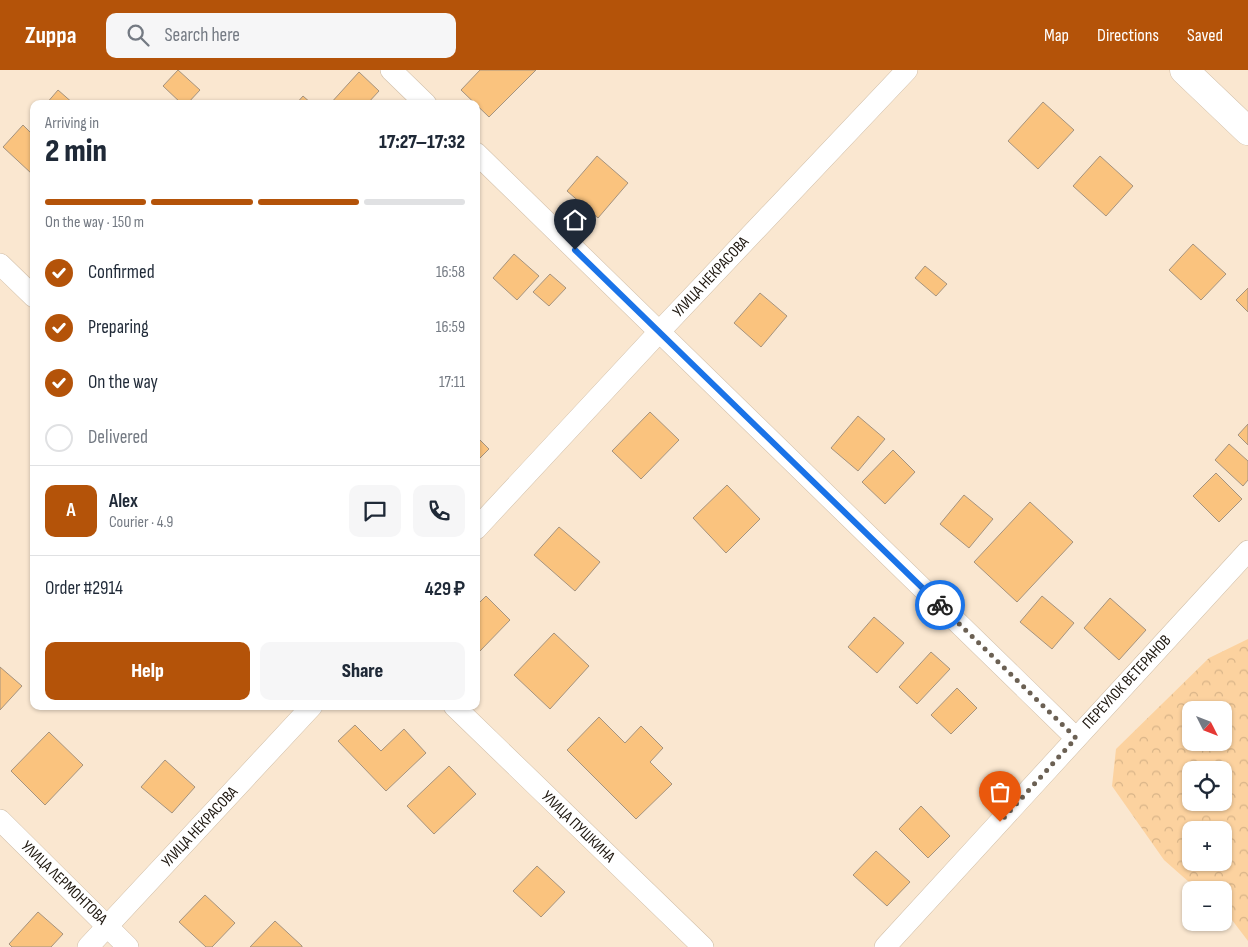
<!DOCTYPE html>
<meta charset="utf-8">
<style>
:root{--surface:#fff;--page:#f6f6f7;--text:#1f2937;--muted:#747a83;--line:#e0e1e3;--accent:#b45309}
body{margin:0;font-family:"Sofia Sans Condensed",sans-serif;background:var(--page);color:var(--text);height:100vh;display:flex;flex-direction:column;font-size:19px;white-space:nowrap}
*{box-sizing:border-box;margin:0}
p{font-size:16px;color:var(--muted)}
.icon{flex:none;width:28px;height:28px;fill:none;stroke:currentColor;stroke-width:2;stroke-linecap:round;stroke-linejoin:round}
.map{position:relative;flex:1;overflow:hidden}
.sheet{position:absolute;left:30px;top:30px;width:450px;height:610px;display:flex;flex-direction:column;background:var(--surface);border-radius:10px;box-shadow:0 1px 4px #0004}
.sheet>*{flex:none}
.needle{width:32px;rotate:132deg}
.tools{position:absolute;left:1182px;top:631px;display:grid;gap:10px}
.tools a{display:grid;place-items:center;width:50px;height:50px;border-radius:10px;background:var(--surface);box-shadow:0 1px 4px #0004;font-size:25px}
.pin{position:absolute;display:grid;place-items:center;width:42px;height:42px;color:#fff;margin:-51px -21px;border-radius:50% 50% 50% 0;rotate:-45deg;box-shadow:0 0 5px #0007}
.pin .icon{rotate:45deg}
.courier{position:absolute;display:grid;place-items:center;width:50px;height:50px;margin:-25px;border:4px solid #1a73e8;border-radius:50%;background:#fff;color:#222;box-shadow:0 1px 6px #0007}
.headline em{font-style:normal;font-weight:800}
.headline div{display:flex;flex-direction:column-reverse}
.headline{display:flex;align-items:center;justify-content:space-between;height:85px;padding:0 15px}
h1{font-size:32px;font-weight:800;line-height:38px}
.bar{display:grid;grid-template-columns:repeat(4,1fr);gap:8px 5px;align-content:center;height:60px;padding:0 15px}
.bar i{height:6px;border-radius:4px;background:var(--line)}
.bar .active{background:var(--accent)}
.bar p{grid-column:span 4}
.line{display:flex;align-items:center;gap:12px;padding:0 15px;border-top:1px solid var(--line)}
.line div{flex:1}
.round{display:grid;place-items:center;flex:none;width:52px;height:52px;border-radius:10px;background:var(--page)}
ol{padding:0 15px;list-style:none}
li{display:flex;align-items:center;gap:15px;height:55px}
li p{margin-inline-start:auto}
li .icon{padding:5px;border-radius:50%;background:var(--accent);color:#fff;stroke-width:4}
li:last-child{color:var(--muted)}
li i{width:28px;height:28px;border:2px solid var(--line);border-radius:50%}
.cta{display:flex;gap:10px;margin-top:auto;padding:10px 15px}
.cta a{flex:1;height:58px;border-radius:10px;background:var(--accent);color:#fff;font-size:20px;font-weight:800;line-height:58px;text-align:center}
.cta a+a{background:var(--page);color:var(--text)}
header{display:flex;align-items:center;gap:30px;box-sizing:border-box;height:70px;padding:0 25px;background:var(--accent);color:#fff}
header strong{font-size:24px}
nav{display:flex;gap:28px;margin-inline-start:auto;font-size:18px}
.search{width:350px;height:45px;background:var(--page);display:flex;align-items:center;gap:12px;box-sizing:border-box;padding:0 18px;border-radius:10px;color:var(--muted);font-size:19px}
.map>svg:first-child{display:block}
.forest{fill:url(#forest-crowns);fill-rule:evenodd}
.building{fill:#fac37e;stroke:#a5937e}
.lines{fill:none;stroke-linecap:round;stroke-linejoin:round}
.street-casing{stroke:#d1bfa9;stroke-width:22}
.secondary-casing{stroke:#d1bfa9;stroke-width:29}
.street{stroke:#fff;stroke-width:21}
.secondary{stroke:#fff;stroke-width:28}
.done{stroke:#6b6053;stroke-width:5;stroke-dasharray:0 9}
.route{stroke:#1a73e8;stroke-width:6}
.labels{text-anchor:middle;dominant-baseline:central;stroke-width:4;stroke-linejoin:round;paint-order:stroke}
.street-label{font-size:16px;fill:#1e170f;stroke:#fff}
</style>
<header>
<strong>Zuppa</strong>
<div class="search"><svg class="icon" aria-label="search" viewBox="0 0 24 24"><circle cx="10" cy="10" r="6"/><path d="M15 15l6 6"/></svg>Search here</div>
<nav><a>Map</a><a>Directions</a><a>Saved</a></nav>
</header>
<div class="map">
<svg width="1248" height="877" viewBox="0 0 1248 877">
<defs>
<pattern id="forest-crowns" width="20" height="18" patternUnits="userSpaceOnUse" patternTransform="scale(1.25)"><rect width="20" height="18" fill="#fcd29f"/><path d="M2 6a3 3 0 1 1 6 0M12 15a3 3 0 1 1 6 0" fill="none" stroke="#d8b488"/></pattern>
</defs>
<rect width="100%" height="100%" fill="#fae7d0"/>
<path class="forest" d="M1248 569V871L1232 850 1224 843V820H1198L1164 790 1112 716 1116 679 1209 588ZM1192 640H1224V672H1191ZM1191 700H1224V732H1191ZM1191 760H1224V792H1191Z"/>
<g class="building">
<path d="M178 0 200 20 187 34H182L163 16Z"/>
<path d="M480 0H536L489 47 461 20Z"/>
<path d="M359 2 379 21 367 34H330Z"/>
<path d="M58 20 74 34H46Z"/>
<path d="M303 26 312 34H296Z"/>
<path d="M1043 32 1074 60 1038 99 1008 71Z"/>
<path d="M23 55 34 66 32 104 3 77Z"/>
<path d="M597 86 628 113 598 148 567 121Z"/>
<path d="M1100 86 1133 116 1106 146 1073 116Z"/>
<path d="M1193 174 1226 204 1201 230 1169 200Z"/>
<path d="M514 184 539 206 517 230 493 208Z"/>
<path d="M925 196 947 214 936 226 915 208Z"/>
<path d="M550 204 566 218 549 236 533 222Z"/>
<path d="M1248 218V242L1236 230Z"/>
<path d="M760 223 787 246 761 277 734 253Z"/>
<path d="M650 342 679 370 641 409 612 381Z"/>
<path d="M858 346 885 369 858 401 831 378Z"/>
<path d="M1248 354V375L1238 365Z"/>
<path d="M476 366 489 379 476 392Z"/>
<path d="M1229 374 1248 391V410L1243 416 1215 390Z"/>
<path d="M893 380 915 402 885 434 862 412Z"/>
<path d="M1216 403 1242 429 1219 452 1193 426Z"/>
<path d="M727 415 760 449 726 483 693 448Z"/>
<path d="M964 425 993 449 969 478 940 454Z"/>
<path d="M1030 432 1073 472 1017 532 974 492Z"/>
<path d="M559 457 600 492 575 521 534 485Z"/>
<path d="M486 526 510 550 479 582 476 580V536Z"/>
<path d="M1042 526 1074 553 1052 579 1020 552Z"/>
<path d="M1110 528 1146 560 1119 590 1084 558Z"/>
<path d="M874 547 904 573 877 603 848 577Z"/>
<path d="M554 563 589 596 550 639 514 605Z"/>
<path d="M931 582 950 599 917 634 899 617Z"/>
<path d="M0 597 22 616 0 640Z"/>
<path d="M957 618 977 638 951 664 931 645Z"/>
<path d="M599 647 625 673 641 656 663 678 650 692 672 714 636 749 567 680Z"/>
<path d="M355 655 381 681 404 659 426 683 386 721 338 671Z"/>
<path d="M49 662 83 695 45 735 11 701Z"/>
<path d="M165 690 195 717 172 743 141 717Z"/>
<path d="M449 696 476 724 434 764 407 736Z"/>
<path d="M921 736 950 766 928 788 899 759Z"/>
<path d="M876 781 910 812 887 836 853 805Z"/>
<path d="M537 796 565 822 541 847 513 821Z"/>
<path d="M205 825 235 853 212 877H206L179 852Z"/>
<path d="M38 842 63 864 51 877H12L9 874Z"/>
<path d="M275 851 302 876V877H250Z"/>
</g>
<g class="lines">
<defs>
<g id="street">
<path d="M391 0 426 34"/>
<path d="M476 83 1076 668"/>
<path d="M0 194 34 227"/>
<path d="M476 459 659 262 907 0"/>
<path d="M454 636 703 877"/>
<path d="M0 750 128 877"/>
<path d="M88 877 312 636"/>
<path d="M885 877 1248 481"/>
</g>
<path id="secondary" d="M1184 0 1248 61"/>
</defs>
<use href="#street" class="street-casing"/>
<use href="#secondary" class="secondary-casing"/>
<use href="#street" class="street"/>
<use href="#secondary" class="secondary"/>
</g>
<g class="lines">
<path class="done" d="M940 535 1076 668 1000 752"/>
<path class="route" d="M575 180 940 535"/>
</g>
<g class="labels">
<g class="street-label">
<text transform="translate(711 207) rotate(-47)">УЛИЦА НЕКРАСОВА</text>
<text transform="translate(1127 612) rotate(-47)">ПЕРЕУЛОК ВЕТЕРАНОВ</text>
<text transform="translate(200 757) rotate(-47)">УЛИЦА НЕКРАСОВА</text>
<text transform="translate(578 757) rotate(44)">УЛИЦА ПУШКИНА</text>
<text transform="translate(64 813) rotate(44)">УЛИЦА ЛЕРМОНТОВА</text>
</g>
</g>
</svg>
<div class="tools">
<a><svg class="needle" viewBox="-14 -14 28 28"><path d="M0-13l5 13h-10z" fill="#e53935"/><path d="M0 13l5-13h-10z" fill="#747a83"/></svg></a>
<a><svg class="icon" aria-label="locate" viewBox="0 0 24 24"><circle cx="12" cy="12" r="6"/><path d="M12 2v4M12 18v4M2 12h4M18 12h4"/></svg></a>
<a>+</a>
<a>−</a>
</div>
<div class="pin" style="left:1000px;top:752px;background:#ea580c"><svg class="icon" aria-label="bag" viewBox="0 0 24 24"><path d="M5 8h14l-1 12H6zM9 8a3 3 0 0 1 6 0"/></svg></div>
<div class="pin" style="left:575px;top:180px;background:#1f2937"><svg class="icon" aria-label="home" viewBox="0 0 24 24"><path d="M3 11l9-7 9 7M6 9v11h12V9"/></svg></div>
<div class="courier" style="left:940px;top:535px"><svg class="icon" aria-label="bike" viewBox="0 0 24 24"><circle cx="6" cy="16" r="4"/><circle cx="18" cy="16" r="4"/><path d="M6 16l4-8h5l3 8M10 8l3 8H6M13 5h3"/></svg></div>
<section class="sheet">
<div class="headline"><div><h1>2 min</h1><p>Arriving in</p></div><em>17:27–17:32</em></div>
<div class="bar"><i class="active"></i><i class="active"></i><i class="active"></i><i></i><p>On the way · 150 m</p></div>
<ol>
<li><svg class="icon" aria-label="check" viewBox="0 0 24 24"><path d="M5 12l5 5 9-10"/></svg>Confirmed<p>16:58</p></li>
<li><svg class="icon" aria-label="check" viewBox="0 0 24 24"><path d="M5 12l5 5 9-10"/></svg>Preparing<p>16:59</p></li>
<li><svg class="icon" aria-label="check" viewBox="0 0 24 24"><path d="M5 12l5 5 9-10"/></svg>On the way<p>17:11</p></li>
<li><i></i>Delivered</li>
</ol>
<div class="line" style="height:90px"><b class="round" style="background:var(--accent);color:#fff">A</b><div><b>Alex</b><p>Courier · 4.9</p></div><a class="round"><svg class="icon" aria-label="chat" viewBox="0 0 24 24"><path d="M4 5h16v11H9l-5 4z"/></svg></a><a class="round"><svg class="icon" aria-label="phone" viewBox="0 0 24 24"><path d="M5 4h4l2 5-3 2q2 4 5 5l2-3 5 2v4C11 20 4 13 5 4z"/></svg></a></div>
<div class="line" style="height:65px"><div>Order #2914</div><b>429 ₽</b></div>
<div class="cta"><a>Help</a><a>Share</a></div>
</section>
</div>
